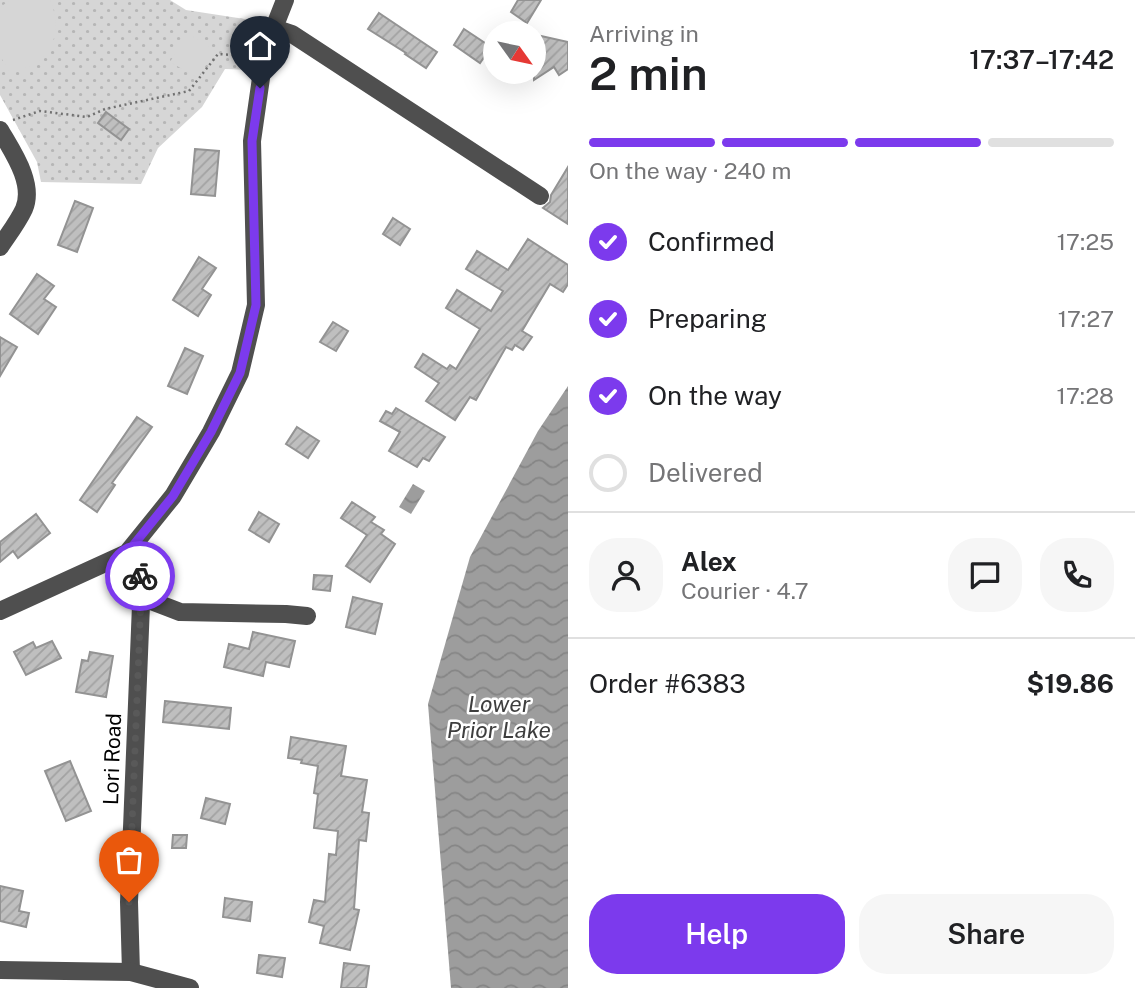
<!DOCTYPE html>
<meta charset="utf-8">
<style>
:root{--surface:#fff;--page:#f6f6f6;--text:#202124;--muted:#757577;--line:#e0e0e0;--accent:#7c3aed}
body{margin:0;font-family:"Public Sans",sans-serif;background:var(--page);color:var(--text);height:100vh;display:flex;flex-direction:column;font-size:26px;white-space:nowrap}
*{box-sizing:border-box;margin:0}
p{font-size:23px;color:var(--muted)}
.icon{flex:none;width:38px;height:38px;fill:none;stroke:currentColor;stroke-width:2;stroke-linecap:round;stroke-linejoin:round}
.map{position:relative;flex:1;overflow:hidden}
.panel{display:flex;flex-direction:column;background:var(--surface);width:567px}
.panel>*{flex:none}
.needle{width:46px;rotate:123deg}
.buttons{position:absolute;left:483px;top:21px;display:grid;gap:14px}
.buttons a{display:grid;place-items:center;width:63px;height:63px;border-radius:50%;background:var(--surface);box-shadow:0 7px 28px #0002;font-size:35px}
.pin{position:absolute;display:grid;place-items:center;width:60px;height:60px;color:#fff;margin:-72px -30px;border-radius:50% 50% 50% 0;rotate:-45deg;box-shadow:0 0 7px #0007}
.pin .icon{rotate:45deg}
.courier{position:absolute;display:grid;place-items:center;width:70px;height:70px;margin:-35px;border:5px solid #7c3aed;border-radius:50%;background:#fff;color:#222;box-shadow:0 2px 9px #0007}
.head em{font-style:normal;font-weight:600}
.head div{display:flex;flex-direction:column-reverse}
.head{display:flex;align-items:center;justify-content:space-between;height:119px;padding:0 21px}
h1{font-size:46px;font-weight:600;line-height:52px}
.bar{display:grid;grid-template-columns:repeat(4,1fr);gap:10px 7px;align-content:center;height:84px;padding:0 21px}
.bar i{height:9px;border-radius:5px;background:var(--line)}
.bar .on{background:var(--accent)}
.bar p{grid-column:span 4}
.line{display:flex;align-items:center;gap:18px;padding:0 21px;border-top:2px solid var(--line)}
.line div{flex:1}
.round{display:grid;place-items:center;flex:none;width:74px;height:74px;border-radius:28px;background:var(--page)}
ol{padding:0 21px;list-style:none}
li{display:flex;align-items:center;gap:21px;height:77px}
li p{margin-inline-start:auto}
li .icon{padding:7px;border-radius:50%;background:var(--accent);color:#fff;stroke-width:4}
li:last-child{color:var(--muted)}
li i{width:38px;height:38px;border:4px solid var(--line);border-radius:50%}
.action{display:flex;gap:14px;margin-top:auto;padding:14px 21px}
.action a{flex:1;height:80px;border-radius:28px;background:var(--accent);color:#fff;font-size:28px;font-weight:600;line-height:80px;text-align:center}
.action a+a{background:var(--page);color:var(--text)}
main{display:flex;flex:1;min-height:0}
.map>svg:first-child{display:block}
.grass{fill:url(#grass-dots)}
.pitch{fill:#d6d6d6}
.water{fill:url(#water-waves)}
.building{fill:url(#building-hatch);stroke:#939393;stroke-width:2}
.lines{fill:none;stroke-linecap:round;stroke-linejoin:round}
.path{stroke:#717171;stroke-width:2.5;stroke-dasharray:2 3.5;stroke-linecap:butt}
.minor{stroke:#4f4f4f;stroke-width:18}
.done{stroke:#595959;stroke-width:7;stroke-dasharray:0 12.6}
.route{stroke:#7c3aed;stroke-width:9}
.labels{text-anchor:middle;dominant-baseline:central;stroke-width:5;stroke-linejoin:round;paint-order:stroke}
.street-label{font-size:21px;fill:#000;stroke:#fff}
.water-label{font-size:23px;font-style:italic;fill:#3e3e3e;stroke:#fff}
</style>
<main>
<div class="map">
<svg width="568" height="988" viewBox="0 0 568 988">
<defs>
<pattern id="grass-dots" width="8" height="8" patternUnits="userSpaceOnUse" patternTransform="scale(1.75)"><rect width="8" height="8" fill="#d6d6d6"/><path d="M2 2h.1M6 6h.1" fill="none" stroke="#b6b6b6" stroke-width="1.8" stroke-linecap="round"/></pattern>
<pattern id="water-waves" width="16" height="10" patternUnits="userSpaceOnUse" patternTransform="scale(1.75)"><rect width="16" height="10" fill="#9d9d9d"/><path d="M0 5q4-4 8 0t8 0" fill="none" stroke="#858585"/></pattern>
<pattern id="building-hatch" width="6" height="6" patternUnits="userSpaceOnUse" patternTransform="scale(1.75)"><rect width="6" height="6" fill="#bfbfbf"/><path d="M-1 1l2-2M0 6l6-6M5 7l2-2" fill="none" stroke="#a2a2a2"/></pattern>
</defs>
<rect width="100%" height="100%" fill="#fff"/>
<path class="grass" d="M0 0H170L186 10 264 22 251 70 225 69 202 107 158 148 141 184 41 182 37 162 0 95Z"/>
<g class="pitch">
<path d="M11 0H50C66 35 48 67 10 72L0 56V7Z"/>
<path d="M187 33 215 50 198 78 170 62Z"/>
</g>
<g class="water">
<path d="M568 386V988H451L428 704 470 557 538 431Z"/>
<path d="M413 484 425 491 411 514 399 507Z"/>
</g>
<g class="building">
<path d="M518 0H541L527 23 511 12Z"/>
<path d="M379 13 437 52 426 68 405 54 406 53 368 29Z"/>
<path d="M464 29 491 47 480 63 454 45Z"/>
<path d="M541 36 568 42V69L559 75 554 67 534 80V54Z"/>
<path d="M106 112 129 129 121 140 98 123Z"/>
<path d="M195 149 219 151 215 196 191 194Z"/>
<path d="M568 167V224L543 208 550 202 551 195Z"/>
<path d="M75 201 93 208 77 252 58 245Z"/>
<path d="M393 218 410 229 400 245 383 234Z"/>
<path d="M528 239 568 265V284L563 292 550 284 522 331 532 337 523 350 515 345 512 350 506 347 476 400 470 397 455 420 426 401 439 383 415 367 423 354 447 369 450 365 456 369 480 329 446 308 457 290 491 311 503 291 466 269 477 251 508 270Z"/>
<path d="M199 257 216 268 202 289 211 295 198 316 173 300Z"/>
<path d="M37 274 54 286 44 299 56 307 38 334 10 314Z"/>
<path d="M333 322 348 331 336 351 320 342Z"/>
<path d="M0 337 17 347 0 376Z"/>
<path d="M185 348 203 356 187 394 168 386Z"/>
<path d="M396 408 445 437 429 461 423 458 417 467 389 451 400 432 380 421 386 411 392 414Z"/>
<path d="M137 417 152 427 112 483 115 485 97 512 80 500Z"/>
<path d="M297 427 319 441 308 458 286 444Z"/>
<path d="M352 502 375 517 371 522 384 530 381 534 395 544 370 582 346 566 367 535 341 518Z"/>
<path d="M259 512 279 524 269 542 249 530Z"/>
<path d="M36 514 50 533 18 558 13 551 0 562V542Z"/>
<path d="M314 575 332 576 330 591 313 589Z"/>
<path d="M353 597 382 604 375 634 346 627Z"/>
<path d="M253 632 295 641 289 667 266 662 263 676 224 667 229 644 249 649Z"/>
<path d="M52 641 61 658 26 675 14 652 33 642 36 648Z"/>
<path d="M90 652 113 656 106 697 76 692 82 660 88 661Z"/>
<path d="M165 701 231 708 229 729 163 722Z"/>
<path d="M291 737 346 746 341 776 367 780 362 812 369 813 366 841 359 840 354 909 359 910 350 950 320 943 324 926 309 922 314 900 325 902 329 854 336 855 338 831 314 828 318 794 314 793 318 766 301 763 302 760 288 758Z"/>
<path d="M70 761 91 811 66 821 45 771Z"/>
<path d="M206 798 230 804 225 824 201 818Z"/>
<path d="M173 835H187L186 848H172Z"/>
<path d="M0 886 23 891 19 911 29 913 26 927 0 921Z"/>
<path d="M225 898 252 902 250 921 223 917Z"/>
<path d="M259 955 285 958 282 977 257 973Z"/>
<path d="M344 963 369 966 366 988H341Z"/>
</g>
<g class="lines">
<path class="path" d="M13 120 40 111 87 117 105 109 189 91 218 54 248 56"/>
<g class="minor">
<path d="M274 28 292 34 540 196"/>
<path d="M0 130C12 151 35 183 24 209 18 222 8 235 0 247"/>
<path d="M127 553 142 580 129 902 131 972"/>
<path d="M141 597 180 612 286 614 307 616"/>
<path d="M0 611 127 553 173 496 211 432 240 373 256 305 252 141 262 71 274 28 285 0"/>
<path d="M0 970 131 972 190 988"/>
</g>
</g>
<g class="lines">
<path class="done" d="M129 902 141 597 142 580 140 576"/>
<path class="route" d="M140 576 127 553 173 496 211 432 240 373 256 305 252 141 260 88"/>
</g>
<g class="labels">
<g class="street-label">
<text transform="translate(112 759) rotate(-88)">Lori Road</text>
</g>
<g class="water-label">
<text x="499" y="703">Lower<tspan x="499" dy="26">Prior Lake</tspan></text>
</g>
</g>
</svg>
<div class="buttons">
<a><svg class="needle" viewBox="-14 -14 28 28"><path d="M0-13l5 13h-10z" fill="#e53935"/><path d="M0 13l5-13h-10z" fill="#757577"/></svg></a>
</div>
<div class="pin" style="left:129px;top:902px;background:#ea580c"><svg class="icon" aria-label="bag" viewBox="0 0 24 24"><path d="M5 8h14l-1 12H6zM9 8a3 3 0 0 1 6 0"/></svg></div>
<div class="pin" style="left:260px;top:88px;background:#1f2937"><svg class="icon" aria-label="home" viewBox="0 0 24 24"><path d="M3 11l9-7 9 7M6 9v11h12V9"/></svg></div>
<div class="courier" style="left:140px;top:576px"><svg class="icon" aria-label="bike" viewBox="0 0 24 24"><circle cx="6" cy="16" r="4"/><circle cx="18" cy="16" r="4"/><path d="M6 16l4-8h5l3 8M10 8l3 8H6M13 5h3"/></svg></div>
</div>
<section class="panel">
<div class="head"><div><h1>2 min</h1><p>Arriving in</p></div><em>17:37–17:42</em></div>
<div class="bar"><i class="on"></i><i class="on"></i><i class="on"></i><i></i><p>On the way · 240 m</p></div>
<ol>
<li><svg class="icon" aria-label="check" viewBox="0 0 24 24"><path d="M5 12l5 5 9-10"/></svg>Confirmed<p>17:25</p></li>
<li><svg class="icon" aria-label="check" viewBox="0 0 24 24"><path d="M5 12l5 5 9-10"/></svg>Preparing<p>17:27</p></li>
<li><svg class="icon" aria-label="check" viewBox="0 0 24 24"><path d="M5 12l5 5 9-10"/></svg>On the way<p>17:28</p></li>
<li><i></i>Delivered</li>
</ol>
<div class="line" style="height:126px"><a class="round"><svg class="icon" aria-label="person" viewBox="0 0 24 24"><circle cx="12" cy="8" r="4"/><path d="M4 21q1-7 8-7t8 7"/></svg></a><div><b>Alex</b><p>Courier · 4.7</p></div><a class="round"><svg class="icon" aria-label="chat" viewBox="0 0 24 24"><path d="M4 5h16v11H9l-5 4z"/></svg></a><a class="round"><svg class="icon" aria-label="phone" viewBox="0 0 24 24"><path d="M5 4h4l2 5-3 2q2 4 5 5l2-3 5 2v4C11 20 4 13 5 4z"/></svg></a></div>
<div class="line" style="height:91px"><div>Order #6383</div><b>$19.86</b></div>
<div class="action"><a>Help</a><a>Share</a></div>
</section>
</main>
